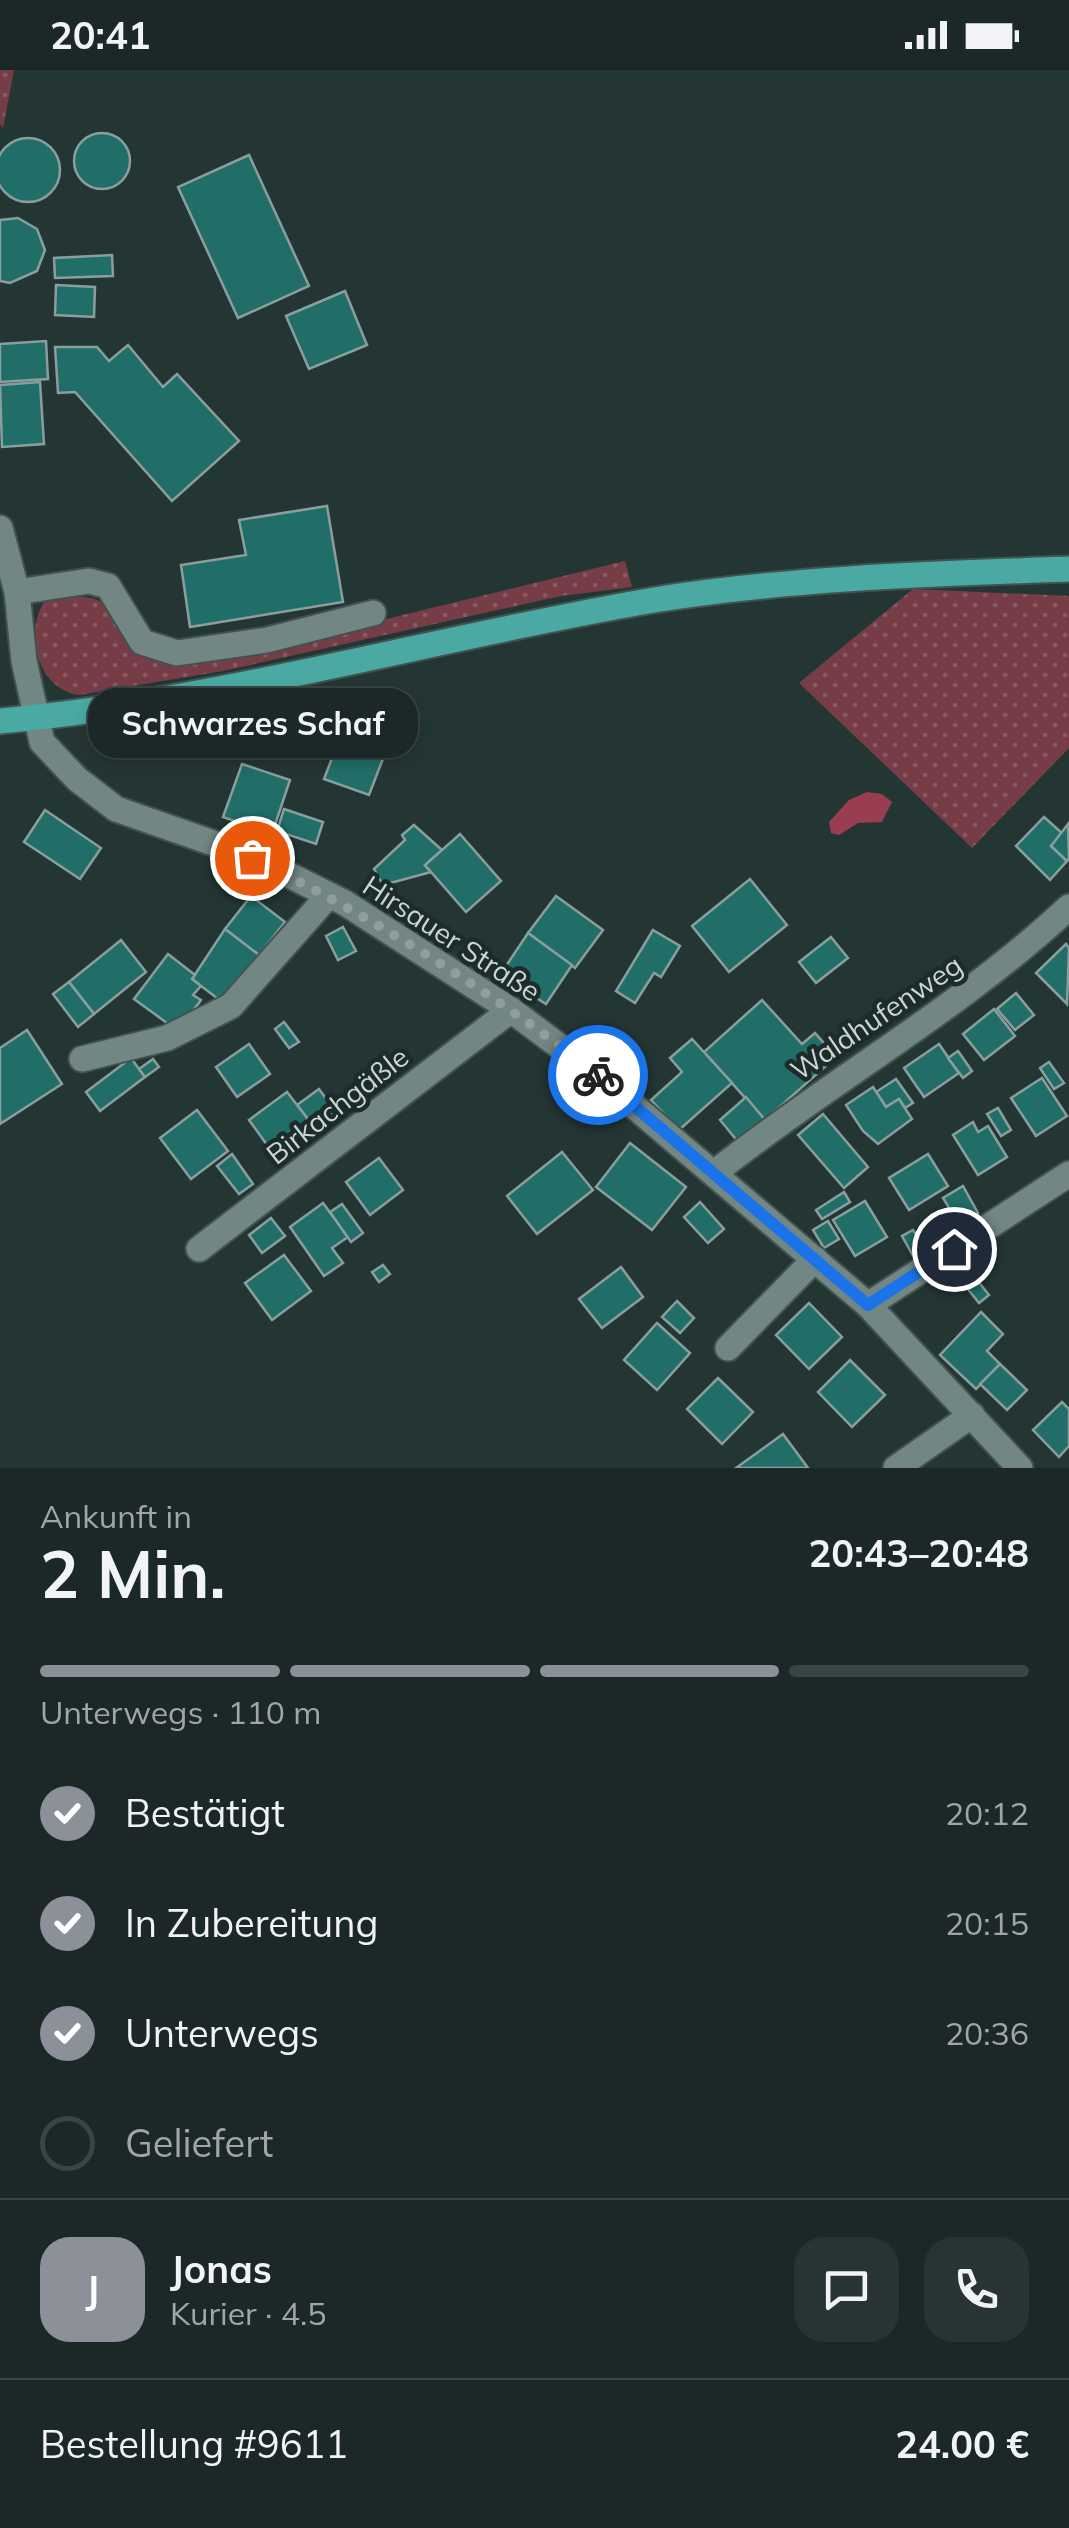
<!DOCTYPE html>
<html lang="de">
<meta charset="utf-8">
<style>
:root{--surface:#1b2827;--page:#283433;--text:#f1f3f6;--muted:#a0a6a7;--line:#394444;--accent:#8c9099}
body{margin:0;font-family:Mulish,sans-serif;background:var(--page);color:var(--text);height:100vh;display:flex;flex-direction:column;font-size:38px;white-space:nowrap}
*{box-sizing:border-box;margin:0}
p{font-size:32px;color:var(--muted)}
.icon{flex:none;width:55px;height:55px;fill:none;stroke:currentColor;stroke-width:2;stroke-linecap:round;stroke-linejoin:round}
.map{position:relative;height:1398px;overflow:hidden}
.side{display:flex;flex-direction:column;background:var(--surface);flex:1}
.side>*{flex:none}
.pin{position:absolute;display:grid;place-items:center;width:85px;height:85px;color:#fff;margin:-42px;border:5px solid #fff;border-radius:50%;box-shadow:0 2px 10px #0007}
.courier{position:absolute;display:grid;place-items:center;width:100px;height:100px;margin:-50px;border:8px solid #1a73e8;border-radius:50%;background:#fff;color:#222;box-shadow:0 2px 12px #0007}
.bubble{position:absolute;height:70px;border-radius:30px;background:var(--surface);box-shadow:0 5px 15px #0003,0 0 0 2px var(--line);font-size:32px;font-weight:700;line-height:70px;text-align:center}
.summary em{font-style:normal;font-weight:700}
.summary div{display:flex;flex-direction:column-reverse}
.summary{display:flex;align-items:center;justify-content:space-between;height:170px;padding:0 40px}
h1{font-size:65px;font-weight:700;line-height:75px}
.bar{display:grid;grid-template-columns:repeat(4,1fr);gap:15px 10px;align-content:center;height:120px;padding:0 40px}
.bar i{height:12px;border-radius:8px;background:var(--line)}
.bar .selected{background:var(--accent)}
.bar p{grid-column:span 4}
.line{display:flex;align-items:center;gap:25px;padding:0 40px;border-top:2px solid var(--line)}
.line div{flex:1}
.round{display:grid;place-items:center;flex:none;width:105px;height:105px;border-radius:30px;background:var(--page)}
ol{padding:0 40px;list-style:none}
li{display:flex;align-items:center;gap:30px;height:110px}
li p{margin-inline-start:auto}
li .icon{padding:10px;border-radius:50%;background:var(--accent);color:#fff;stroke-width:4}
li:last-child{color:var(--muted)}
li i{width:55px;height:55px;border:5px solid var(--line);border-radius:50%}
.status{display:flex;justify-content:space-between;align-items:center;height:70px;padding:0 50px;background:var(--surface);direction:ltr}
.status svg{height:28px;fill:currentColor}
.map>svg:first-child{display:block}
.grass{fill:url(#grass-dots)}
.water{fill:#993e51}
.building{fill:#216e68;stroke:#8a9f9d;stroke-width:2.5}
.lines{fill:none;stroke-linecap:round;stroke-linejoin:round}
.minor-casing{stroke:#415250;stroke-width:29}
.major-casing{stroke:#415250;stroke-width:29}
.minor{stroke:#728684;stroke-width:25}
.major{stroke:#4aa9a2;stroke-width:25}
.done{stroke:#919e9c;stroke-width:10;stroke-dasharray:0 18}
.route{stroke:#1a73e8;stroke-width:12}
.labels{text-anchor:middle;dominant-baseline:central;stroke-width:9;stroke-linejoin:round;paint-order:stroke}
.street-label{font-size:28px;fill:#cbd6d4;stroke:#1b2c2a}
</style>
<div class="status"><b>20:41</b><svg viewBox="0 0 49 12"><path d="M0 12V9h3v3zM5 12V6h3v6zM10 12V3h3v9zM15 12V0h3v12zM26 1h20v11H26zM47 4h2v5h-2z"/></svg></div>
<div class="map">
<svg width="1069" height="1398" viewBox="0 0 1069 1398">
<defs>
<pattern id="grass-dots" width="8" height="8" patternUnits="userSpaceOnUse" patternTransform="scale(2.5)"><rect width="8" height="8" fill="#773d47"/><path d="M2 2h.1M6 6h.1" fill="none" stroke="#895861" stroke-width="1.8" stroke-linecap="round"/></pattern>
</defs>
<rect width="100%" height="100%" fill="#243634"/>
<g class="grass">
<path d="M0 0H14L3 58 0 54Z"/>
<path d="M625 491 632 517 561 526 223 601 79 625C38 619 24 565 44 532 109 518 106 533 141 584L267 578Z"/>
<path d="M913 519 1069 526V678L972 778 799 613Z"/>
</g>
<path class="water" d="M867 722 882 724 892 732 882 752 858 753 839 765 831 763 829 752 849 730Z"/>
<g class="building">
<circle cx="102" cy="91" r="28"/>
<circle cx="28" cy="100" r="32"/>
<path d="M249 85 309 216 238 248 178 117Z"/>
<path d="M18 148 37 159 45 180 37 201 10 213 0 211V150Z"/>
<path d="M112 185 113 206 55 208 54 188Z"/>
<path d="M56 215 95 217 94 247 55 245Z"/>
<path d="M345 221 367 275 309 299 286 246Z"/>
<path d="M46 271 48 309 0 312V274Z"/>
<path d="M128 275 163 317 177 304 239 371 172 431 75 322 58 323 55 277H97L109 291Z"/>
<path d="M40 312 44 374 2 377 0 315Z"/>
<path d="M327 436 343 532 190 557 181 495 246 485 239 450Z"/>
<path d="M339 670 384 686 369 725 324 709Z"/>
<path d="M242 694 290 710 272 764 223 747Z"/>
<path d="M284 739 323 752 316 774 277 761Z"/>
<path d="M45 740 101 778 80 809 24 772Z"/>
<path d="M1044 747 1063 764 1051 776 1067 791 1050 810 1016 776Z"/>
<path d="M1068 754 1069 789 1067 791 1051 776Z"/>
<path d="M414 755 442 780 425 795 431 802 383 815 374 799 405 770 402 765Z"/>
<path d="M460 764 501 811 466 842 425 795Z"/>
<path d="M750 809 787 855 729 902 692 856Z"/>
<path d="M251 826 285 852 259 885 225 859Z"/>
<path d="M556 826 603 860 575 898 528 863Z"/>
<path d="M343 857 356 881 338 890 326 866Z"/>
<path d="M225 859 259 885 222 932 192 909Z"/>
<path d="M653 860 680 876 661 907 654 903 635 933 616 921Z"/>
<path d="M528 863 572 895 546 934 500 905Z"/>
<path d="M831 867 848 888 816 913 799 892Z"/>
<path d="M121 870 146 902 94 944 69 912Z"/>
<path d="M1066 874 1069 878 1067 934 1036 903Z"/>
<path d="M168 884 195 905 192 909 201 916 193 925 201 930 178 961 134 929Z"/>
<path d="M69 912 94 944 78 957 53 924Z"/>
<path d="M1016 923 1034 945 1015 960 997 939Z"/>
<path d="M762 930 802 974 815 963 836 987 765 1050 704 982Z"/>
<path d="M994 939 1015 966 984 990 963 964Z"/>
<path d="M284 952 299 972 289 978 275 959Z"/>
<path d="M27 960 62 1014 0 1054V978Z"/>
<path d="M692 969 732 1013 679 1060 651 1030 682 1002 670 988Z"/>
<path d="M249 974 270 1004 237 1027 216 997Z"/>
<path d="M939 974 959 1003 924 1027 904 998Z"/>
<path d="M958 981 972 1001 963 1008 948 988Z"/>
<path d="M131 988 145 1007 100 1041 86 1022Z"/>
<path d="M153 989 159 997 145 1007 139 999Z"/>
<path d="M1049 992 1064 1013 1054 1019 1040 998Z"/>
<path d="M1042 1008 1067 1046 1036 1066 1011 1028Z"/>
<path d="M896 1009 913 1033 905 1038 899 1029 886 1037 876 1022Z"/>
<path d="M873 1017 886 1037 899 1029 912 1049 878 1074 863 1061 846 1035Z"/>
<path d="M319 1019 335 1041 314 1057 297 1035Z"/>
<path d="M287 1022 314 1057 275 1086 249 1050Z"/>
<path d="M746 1027 765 1050 739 1073 720 1050Z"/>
<path d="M998 1038 1011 1060 1001 1066 987 1044Z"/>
<path d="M197 1040 228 1081 191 1109 160 1068Z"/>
<path d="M823 1044 868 1097 844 1118 798 1065Z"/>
<path d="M973 1052 978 1062 988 1056 1007 1087 978 1105 953 1065Z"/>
<path d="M630 1073 686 1117 652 1160 596 1117Z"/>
<path d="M562 1082 593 1120 537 1164 507 1126Z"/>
<path d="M232 1084 253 1114 239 1124 217 1096Z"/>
<path d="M928 1084 948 1116 909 1140 889 1108Z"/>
<path d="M379 1088 403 1120 370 1145 346 1112Z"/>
<path d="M963 1116 978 1143 959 1154 943 1128Z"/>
<path d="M844 1122 850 1132 822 1149 816 1140Z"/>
<path d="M865 1131 887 1167 855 1186 833 1150Z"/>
<path d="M700 1132 724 1159 708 1173 684 1147Z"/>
<path d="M323 1133 348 1167 332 1178 343 1193 324 1206 290 1157Z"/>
<path d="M342 1134 363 1163 351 1172 330 1142Z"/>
<path d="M271 1148 285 1166 262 1183 249 1165Z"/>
<path d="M828 1151 839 1169 824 1178 813 1160Z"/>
<path d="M913 1160 924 1177 912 1184 902 1166Z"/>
<path d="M284 1185 311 1221 272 1250 245 1213Z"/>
<path d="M383 1195 390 1204 379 1212 372 1202Z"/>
<path d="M621 1197 643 1227 602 1258 579 1229Z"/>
<path d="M973 1205 989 1225 979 1233 963 1213Z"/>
<path d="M677 1231 694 1248 680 1263 662 1247Z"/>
<path d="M809 1233 842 1267 809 1299 776 1265Z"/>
<path d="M981 1242 1003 1264 987 1281 1000 1294 976 1319 940 1285Z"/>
<path d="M657 1253 690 1283 657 1320 624 1290Z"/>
<path d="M850 1290 885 1325 852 1357 818 1322Z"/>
<path d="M1000 1294 1027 1320 1007 1340 980 1314Z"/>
<path d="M718 1308 753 1342 722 1374 687 1339Z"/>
<path d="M1062 1332 1069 1339V1376L1059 1387 1033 1360Z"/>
<path d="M783 1364 808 1398H736Z"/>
</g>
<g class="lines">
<defs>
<g id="minor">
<path d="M0 458 17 522 24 591 42 672 77 709 116 739 253 787 345 833 511 940 595 1003 868 1235 1020 1398"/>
<path d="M17 522 89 511 108 516 142 572 177 583 267 570 373 543"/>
<path d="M82 989 167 968 231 936 329 825"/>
<path d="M714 1103C830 1011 961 938 1069 837"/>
<path d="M199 1179 511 940"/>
<path d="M868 1235 1069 1104"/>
<path d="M728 1278 815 1189"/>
<path d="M896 1398 972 1345"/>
</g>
<path id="major" d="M0 651C221 631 437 567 654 530 791 508 931 504 1069 499"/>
</defs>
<use href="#minor" class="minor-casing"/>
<use href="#major" class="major-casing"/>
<use href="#minor" class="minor"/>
<use href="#major" class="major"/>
</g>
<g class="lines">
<path class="done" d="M252 788C375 848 490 921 598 1005"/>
<path class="route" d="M598 1005 868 1235 954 1179"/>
</g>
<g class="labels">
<g class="street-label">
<text transform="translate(452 868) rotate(33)">Hirsauer Straße</text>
<text transform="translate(876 947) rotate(-34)">Waldhufenweg</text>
<text transform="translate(337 1035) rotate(-38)">Birkachgäßle</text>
</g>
</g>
</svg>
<div class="pin" style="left:252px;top:788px;background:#ea580c"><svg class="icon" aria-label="bag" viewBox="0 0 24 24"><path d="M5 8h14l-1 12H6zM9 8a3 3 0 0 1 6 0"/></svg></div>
<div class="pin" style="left:954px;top:1179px;background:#1f2937"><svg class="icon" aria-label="home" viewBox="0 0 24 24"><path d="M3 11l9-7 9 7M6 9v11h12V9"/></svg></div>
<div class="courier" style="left:598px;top:1005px"><svg class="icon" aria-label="bike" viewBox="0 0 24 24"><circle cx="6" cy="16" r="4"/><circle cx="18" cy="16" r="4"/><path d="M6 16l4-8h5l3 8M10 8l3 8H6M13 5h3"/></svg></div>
<div class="bubble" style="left:88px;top:618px;width:330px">Schwarzes Schaf</div>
</div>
<section class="side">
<div class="summary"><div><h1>2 Min.</h1><p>Ankunft in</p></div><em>20:43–20:48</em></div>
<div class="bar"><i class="selected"></i><i class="selected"></i><i class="selected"></i><i></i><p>Unterwegs · 110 m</p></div>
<ol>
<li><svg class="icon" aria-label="check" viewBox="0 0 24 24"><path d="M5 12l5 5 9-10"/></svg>Bestätigt<p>20:12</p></li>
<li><svg class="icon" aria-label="check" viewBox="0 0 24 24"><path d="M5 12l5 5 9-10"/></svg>In Zubereitung<p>20:15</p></li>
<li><svg class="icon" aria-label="check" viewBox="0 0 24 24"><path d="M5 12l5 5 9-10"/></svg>Unterwegs<p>20:36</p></li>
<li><i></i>Geliefert</li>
</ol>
<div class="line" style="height:180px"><b class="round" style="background:var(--accent);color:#fff">J</b><div><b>Jonas</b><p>Kurier · 4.5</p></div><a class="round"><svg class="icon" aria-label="chat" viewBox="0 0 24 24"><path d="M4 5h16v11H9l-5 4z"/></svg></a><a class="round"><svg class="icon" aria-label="phone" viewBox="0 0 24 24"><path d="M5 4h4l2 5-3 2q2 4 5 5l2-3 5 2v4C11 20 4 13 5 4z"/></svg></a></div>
<div class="line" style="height:130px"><div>Bestellung #9611</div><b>24.00 €</b></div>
</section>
